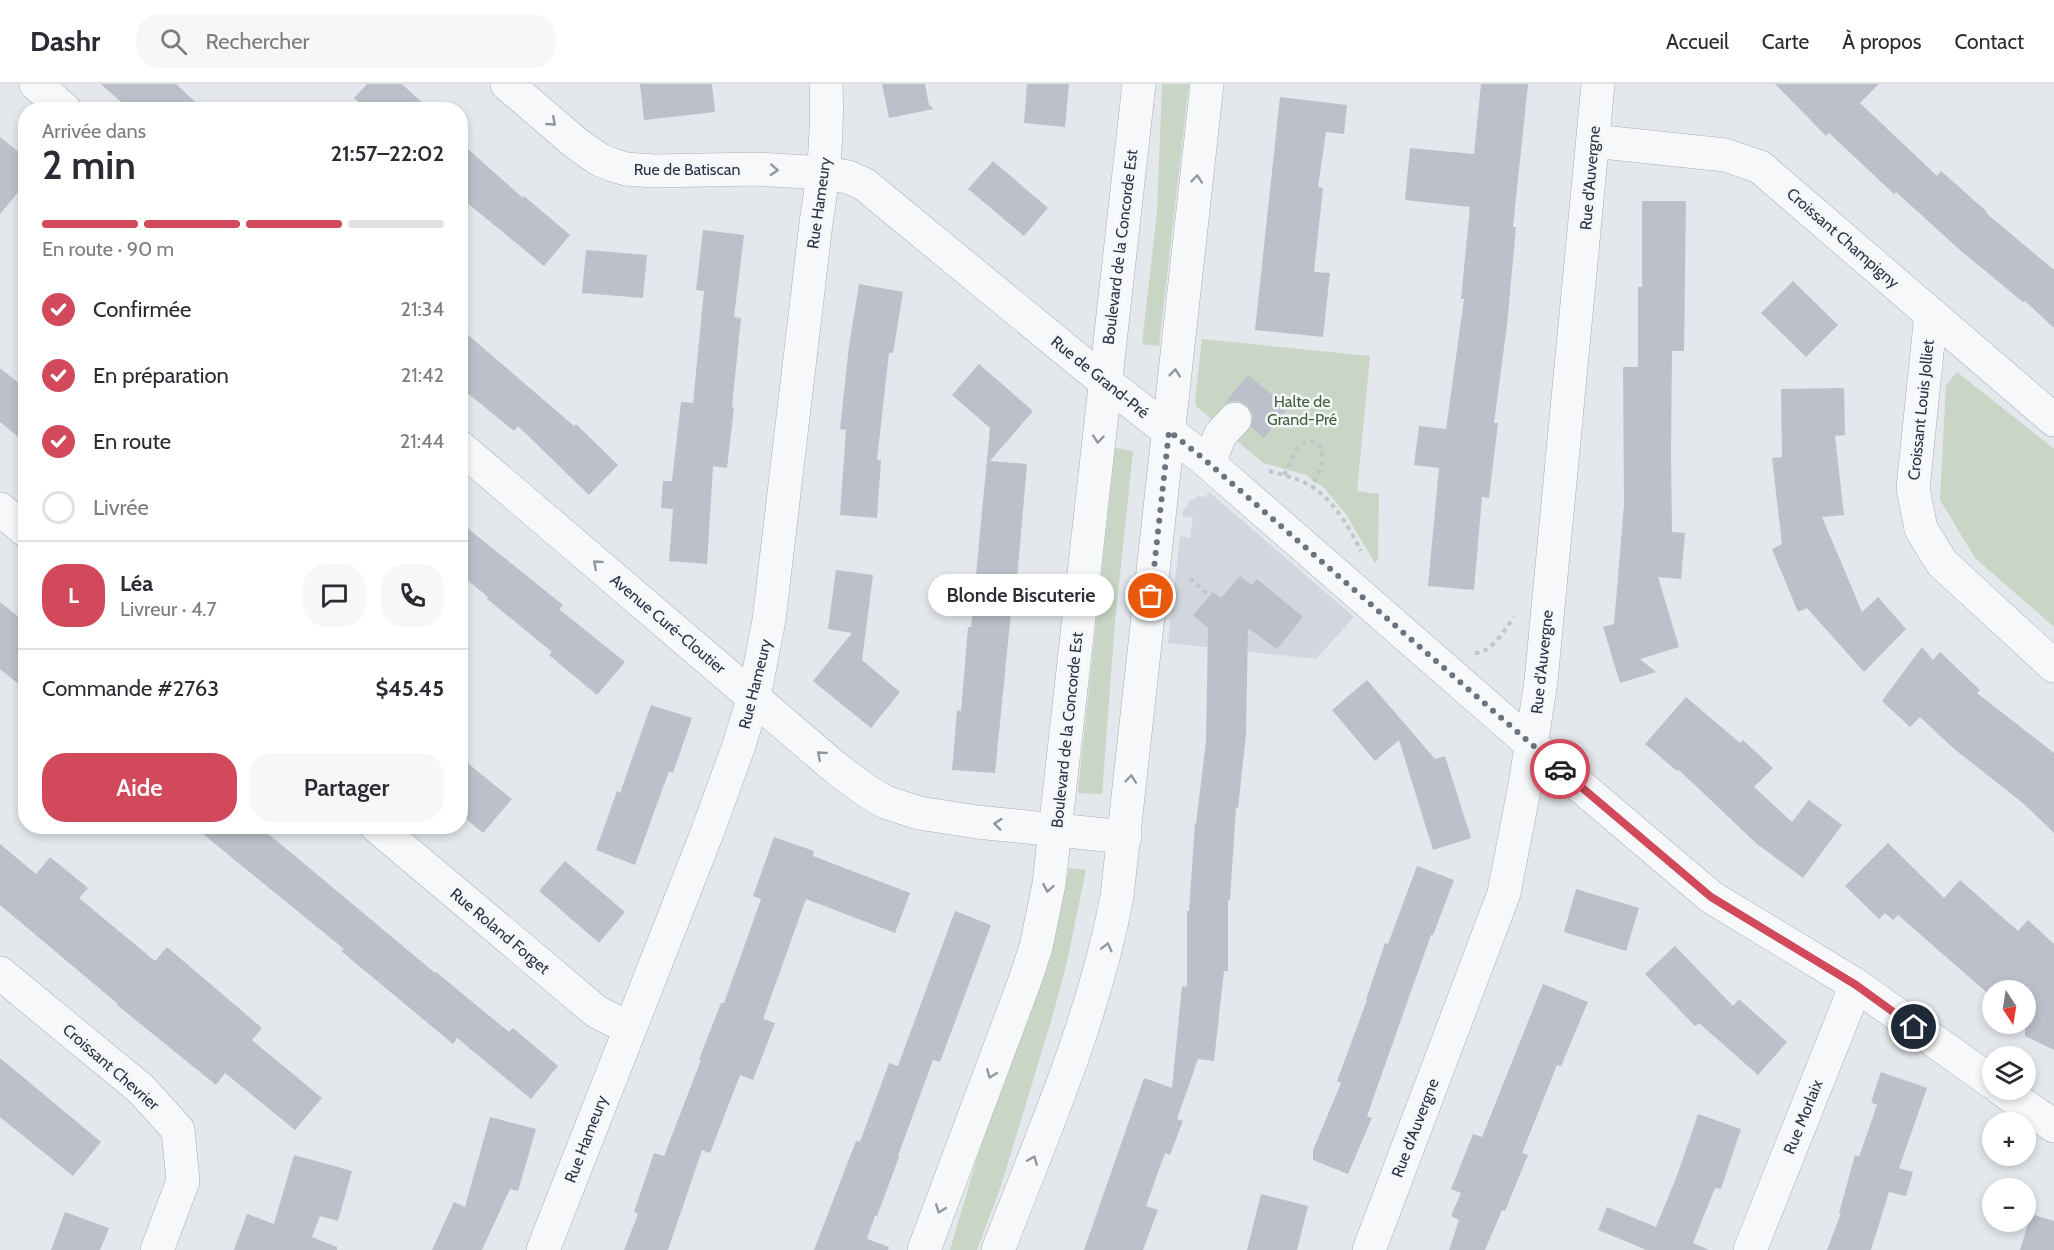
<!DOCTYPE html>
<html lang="fr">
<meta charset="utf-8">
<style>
:root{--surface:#fff;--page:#f7f7f7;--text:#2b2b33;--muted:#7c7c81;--line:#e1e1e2;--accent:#d1495b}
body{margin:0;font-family:Cabin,sans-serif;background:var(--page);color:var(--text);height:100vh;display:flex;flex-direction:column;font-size:22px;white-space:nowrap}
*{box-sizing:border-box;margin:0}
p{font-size:20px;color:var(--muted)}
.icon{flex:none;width:33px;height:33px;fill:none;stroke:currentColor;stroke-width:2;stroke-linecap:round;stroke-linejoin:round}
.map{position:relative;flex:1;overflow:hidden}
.details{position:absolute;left:18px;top:18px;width:450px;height:732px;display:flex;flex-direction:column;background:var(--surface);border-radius:24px;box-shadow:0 3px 9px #0003}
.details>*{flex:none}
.needle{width:39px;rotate:168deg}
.tools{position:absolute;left:1982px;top:896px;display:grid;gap:12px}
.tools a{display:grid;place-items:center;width:54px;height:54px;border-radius:50%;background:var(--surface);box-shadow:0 3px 9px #0003;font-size:30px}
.pin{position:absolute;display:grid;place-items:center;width:51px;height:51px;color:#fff;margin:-26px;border:3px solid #fff;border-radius:50%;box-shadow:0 2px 6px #0007}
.courier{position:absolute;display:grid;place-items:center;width:60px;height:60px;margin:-30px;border:4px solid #d1495b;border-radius:50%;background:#fff;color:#222;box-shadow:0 2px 8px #0007}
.bubble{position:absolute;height:42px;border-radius:21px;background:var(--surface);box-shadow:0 3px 9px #0003;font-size:20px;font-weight:600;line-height:42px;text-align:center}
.head em{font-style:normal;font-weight:600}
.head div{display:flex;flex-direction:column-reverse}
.head{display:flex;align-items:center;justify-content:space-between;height:102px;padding:0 24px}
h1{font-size:39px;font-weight:600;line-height:45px}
.bar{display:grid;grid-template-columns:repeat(4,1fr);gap:9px 6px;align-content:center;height:72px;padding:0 24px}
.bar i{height:8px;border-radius:4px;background:var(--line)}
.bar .active{background:var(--accent)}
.bar p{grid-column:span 4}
.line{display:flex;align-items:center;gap:15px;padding:0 24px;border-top:2px solid var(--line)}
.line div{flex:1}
.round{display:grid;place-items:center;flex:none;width:63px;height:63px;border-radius:24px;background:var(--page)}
ol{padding:0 24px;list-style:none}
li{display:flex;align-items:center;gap:18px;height:66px}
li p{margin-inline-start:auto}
li .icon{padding:6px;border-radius:50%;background:var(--accent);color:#fff;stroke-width:4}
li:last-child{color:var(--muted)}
li i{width:33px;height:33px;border:3px solid var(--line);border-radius:50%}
.primary-button{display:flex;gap:12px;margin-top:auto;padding:12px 24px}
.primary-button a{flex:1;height:69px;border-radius:24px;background:var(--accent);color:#fff;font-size:24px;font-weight:600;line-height:69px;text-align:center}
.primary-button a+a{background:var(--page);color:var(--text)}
header{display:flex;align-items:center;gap:36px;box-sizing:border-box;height:84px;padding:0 30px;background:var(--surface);border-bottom:2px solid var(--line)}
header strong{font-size:28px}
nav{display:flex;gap:33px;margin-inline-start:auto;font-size:21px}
.search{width:420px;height:54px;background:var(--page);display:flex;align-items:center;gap:15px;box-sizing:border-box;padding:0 21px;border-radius:24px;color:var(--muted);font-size:22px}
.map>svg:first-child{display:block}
.built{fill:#d2d6de}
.green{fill:#c9d6c5}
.building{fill:#bbc0ca}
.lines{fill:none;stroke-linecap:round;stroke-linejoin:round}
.minor-casing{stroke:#a9aeb7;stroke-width:34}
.path{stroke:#c2c5cb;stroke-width:4;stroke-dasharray:4.5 4.5;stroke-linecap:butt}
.minor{stroke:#f7f8fa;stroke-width:33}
.oneway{stroke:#9196a0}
.done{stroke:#6c737f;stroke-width:6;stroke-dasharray:0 10.8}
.route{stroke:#d1495b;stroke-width:8}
.labels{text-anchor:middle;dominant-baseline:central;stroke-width:5;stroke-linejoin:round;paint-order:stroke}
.street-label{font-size:16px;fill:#2b3445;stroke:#f4f6f9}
.park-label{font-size:16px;fill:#3f6138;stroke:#f4f6f9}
</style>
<header>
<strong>Dashr</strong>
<div class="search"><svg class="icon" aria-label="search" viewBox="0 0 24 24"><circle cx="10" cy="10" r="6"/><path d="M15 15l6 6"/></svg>Rechercher</div>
<nav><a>Accueil</a><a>Carte</a><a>À propos</a><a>Contact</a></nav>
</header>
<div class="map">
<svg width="2054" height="1166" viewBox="0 0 2054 1166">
<rect width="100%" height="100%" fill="#e4e7ec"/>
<path class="built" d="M1209 408 1354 533 1316 575 1168 559 1180 452 1190 454 1193 434 1182 432 1183 427 1190 417 1198 412 1205 413Z"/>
<g class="green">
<path d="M1162 0H1189L1159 262 1142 260 1157 128Z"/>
<path d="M1202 255 1370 272 1357 407 1379 410 1378 475 1375 479 1345 429 1324 404 1306 391 1263 379 1196 322 1195 318Z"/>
<path d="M1957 288 2054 365V543L1975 474 1940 416 1946 301Z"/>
<path d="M1115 364 1133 367 1115 538 1102 710 1078 709V706Z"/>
<path d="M1069 784 1086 786 1067 878 1054 927 1001 1102 977 1166H950L980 1064 1050 876Z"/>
</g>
<g class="building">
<path d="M101 0H176L204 26H130Z"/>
<path d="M367 0H402L430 26H367L354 14Z"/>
<path d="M640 0H712L715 28 644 36Z"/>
<path d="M882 0H925L929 21 934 25 889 34Z"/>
<path d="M1027 0H1069L1065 43 1024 39Z"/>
<path d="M1481 0H1528L1513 143H1516L1507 241 1494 339H1498L1489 414 1482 413 1474 506 1428 502 1439 384 1414 381 1419 342 1446 345 1464 215H1461L1470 123 1405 116 1410 64 1474 70Z"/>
<path d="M1775 0H1879L1860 19 1937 92 1941 87 1987 128 1986 129 2054 186V244L2025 217 2023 218 1960 166 1896 108 1894 110 1829 49 1826 52Z"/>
<path d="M1280 13 1347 21 1344 50 1326 48 1318 103 1323 104 1314 188 1330 189 1323 253 1255 246Z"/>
<path d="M0 53 26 74V99L0 130Z"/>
<path d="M460 58 523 114 524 112 570 151 544 182 460 113Z"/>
<path d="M993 77 1048 124 1024 152 968 105Z"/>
<path d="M1642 117H1686L1684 267H1672L1671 370 1672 448 1685 449 1681 495 1658 493 1679 563 1640 575 1656 588 1620 599 1603 543 1614 540 1624 421 1623 283H1638V203H1642Z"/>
<path d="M703 146 744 151 734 233 741 234 732 323 734 324 727 384 713 382 707 480 669 477 673 425 661 424 663 397H672L681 318 693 319 704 207 696 206Z"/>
<path d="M586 166 647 171 643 214 582 209Z"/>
<path d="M1793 197 1838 241 1806 273 1761 229Z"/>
<path d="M859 200 903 208 893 269H889L877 376H881L877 434 840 431 846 346 840 345 849 262Z"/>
<path d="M460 244 574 342 576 340 618 381 589 411 518 342 514 347 460 303Z"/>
<path d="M979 280 1033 327 990 377 1027 380 1015 518H1012L995 689 952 686 957 626 961 627 968 543H971L990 344 952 311Z"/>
<path d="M0 284 26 305V359L0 338Z"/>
<path d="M1248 291 1288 324 1264 354 1251 343 1253 330 1247 321 1239 317H1230L1224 320Z"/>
<path d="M1844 304 1845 351 1835 352 1844 431 1822 433 1862 528 1878 513 1906 545 1864 588 1807 524 1798 528 1772 465 1782 460 1772 374 1782 373 1781 305Z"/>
<path d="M460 438 563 521 559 525 625 578 597 611 549 571 552 568 487 515 488 513 460 490Z"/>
<path d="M836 486 873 491 862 576 900 608 871 644 813 597 852 549 828 545Z"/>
<path d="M1240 492 1252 501 1257 495 1303 533 1277 565 1248 544 1246 651 1238 724H1236L1230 816H1228V887H1224L1214 977 1198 975 1177 1035 1183 1037 1170 1071 1165 1069 1146 1122 1158 1126 1143 1166H1084L1144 994 1172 1004 1182 902 1187 903V827H1189L1195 740H1196L1206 657 1208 544 1193 531 1213 508 1221 514Z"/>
<path d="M0 518 26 539V606L0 585Z"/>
<path d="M1922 563 1933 576 1940 568 1980 606 1977 609 2054 669V749L2024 720 1953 664 1920 633 1910 643 1882 617Z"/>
<path d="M1367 596 1435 675 1445 672 1471 754 1433 766 1399 656 1375 677 1332 626Z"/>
<path d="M1686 613 1740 659 1743 656 1773 684 1754 703 1792 738 1809 716 1842 741 1803 794 1757 760 1679 686 1677 687 1645 660Z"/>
<path d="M651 621 692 634 673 689 669 687 635 781 596 766 617 707 620 709Z"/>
<path d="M460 673 512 715 483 749 460 730Z"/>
<path d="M193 742H259L435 889 436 888 509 948 513 944 558 982 531 1015 457 954 453 960 341 867 344 865Z"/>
<path d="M774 753 814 767 813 772 910 809 895 849 806 815 763 935 775 939 753 996 740 991 710 1069 702 1066 668 1166H624L638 1130 634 1128 654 1069 664 1072 701 976 699 975 721 919H724L761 815 753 812Z"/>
<path d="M1888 759 1944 814 1960 796 2018 847 2028 836 2054 860V966L2025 952V942L2021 939H2025V906H1992V913L1898 831 1893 836 1885 829 1879 835 1845 802Z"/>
<path d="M0 760 36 790 50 773 88 804 79 814 155 877 167 863 262 944 252 956 322 1014 295 1046 225 989 216 1001 117 921 118 920 0 821Z"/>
<path d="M565 777 625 828 599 859 539 807Z"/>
<path d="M1417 782 1454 796 1433 851H1431L1367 1032 1372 1034 1348 1090 1313 1076V1066L1341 999 1337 997 1367 916 1366 915 1385 859 1388 860Z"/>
<path d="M1576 805 1639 824 1626 867 1564 848Z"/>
<path d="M955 827 991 841 940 978 933 976 898 1072 899 1073 877 1132H875L867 1155 889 1163 888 1166H814L856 1057 860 1058 889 979 898 982Z"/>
<path d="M1675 862 1733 922 1739 915 1787 958 1758 991 1699 939 1695 942 1645 890Z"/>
<path d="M1543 900 1588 918 1561 982 1557 981 1522 1069 1528 1071 1505 1127 1502 1126 1485 1166H1449L1459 1136 1451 1132 1461 1109 1451 1105 1473 1050 1482 1053Z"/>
<path d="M0 974 101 1058 73 1092 0 1033Z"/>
<path d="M1881 988 1927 1004 1899 1084 1913 1088 1906 1112 1889 1108 1871 1166H1827L1841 1129H1839L1855 1071 1859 1073 1877 1021 1871 1018Z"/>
<path d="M1698 1030 1741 1045 1721 1105 1715 1104 1693 1159 1709 1166H1647L1598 1146 1607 1123 1656 1143 1678 1089Z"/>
<path d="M490 1033 536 1045 518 1107 510 1105 482 1166H432L454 1118 465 1123Z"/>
<path d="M294 1071 352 1087 338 1137 320 1132 312 1153 337 1163V1166H234L247 1130 274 1140Z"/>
<path d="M1261 1110 1308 1122 1297 1166H1247Z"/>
<path d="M65 1128 109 1144 100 1166H51Z"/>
<path d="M2031 1130 2054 1137V1166H2020Z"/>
</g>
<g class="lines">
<defs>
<g id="minor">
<path d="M36 0 65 26"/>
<path d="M507 0 577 60 600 76 613 81 626 85 654 87 756 85 824 89 848 93 864 100 1083 280 1205 376 1532 661 1711 813 1856 901 1992 998"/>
<path d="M1593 57 1725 71 1760 83 2054 336"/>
<path d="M1931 230 1913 404 1921 445 1942 479 2054 582"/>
<path d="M460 363 837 685 865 706 885 718 919 729 977 738 1125 753"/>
<path d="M1209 379 1220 351 1235 335"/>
<path d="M0 425 26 447"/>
<path d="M376 742 597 928 629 944"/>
<path d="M0 889 141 1005 178 1046 183 1097 157 1166"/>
<path d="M2001 1005 2054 1042"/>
<path d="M543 1166 707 749 738 664 754 613 769 536 816 139C824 90 828 49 826 0"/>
<path d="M924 1166 1024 899 1036 863 1049 800 1139 0"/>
<path d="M998 1166C1043 1050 1094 935 1117 812L1207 0"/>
<path d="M1369 1166 1504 809 1525 701 1541 597 1598 0"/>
<path d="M1750 1166 1856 901"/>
</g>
</defs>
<use href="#minor" class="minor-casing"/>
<g class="path">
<path d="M1269 387C1283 391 1297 394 1309 401 1333 415 1349 443 1361 467"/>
<path d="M1284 391 1298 363 1307 358 1312 357 1321 362C1324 377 1320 390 1311 402"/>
<path d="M1190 494 1209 512"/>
<path d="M1475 569C1492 569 1505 545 1514 533"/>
</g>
<use href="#minor" class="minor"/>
</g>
<defs><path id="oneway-chevron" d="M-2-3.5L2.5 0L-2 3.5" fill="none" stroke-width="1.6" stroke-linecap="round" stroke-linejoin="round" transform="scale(1.5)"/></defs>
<g class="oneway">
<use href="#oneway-chevron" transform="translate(552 38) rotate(41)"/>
<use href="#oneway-chevron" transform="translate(774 86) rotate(3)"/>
<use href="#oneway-chevron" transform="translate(1197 95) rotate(-84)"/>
<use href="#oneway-chevron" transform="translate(1175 289) rotate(-84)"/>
<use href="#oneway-chevron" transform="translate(1098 355) rotate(96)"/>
<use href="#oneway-chevron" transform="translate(597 480) rotate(-139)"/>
<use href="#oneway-chevron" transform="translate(821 671) rotate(-139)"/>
<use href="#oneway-chevron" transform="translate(1131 695) rotate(-84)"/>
<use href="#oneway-chevron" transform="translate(998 740) rotate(-174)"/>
<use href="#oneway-chevron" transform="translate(1048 804) rotate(100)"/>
<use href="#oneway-chevron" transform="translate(1107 863) rotate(-76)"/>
<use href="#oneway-chevron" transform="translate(991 990) rotate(111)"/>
<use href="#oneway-chevron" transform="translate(1033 1076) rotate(-68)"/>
<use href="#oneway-chevron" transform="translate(940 1125) rotate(111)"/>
</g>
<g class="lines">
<path class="done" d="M1151 512 1169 347 1205 376 1560 685"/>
<path class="route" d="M1560 685 1711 813 1856 901 1914 943"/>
</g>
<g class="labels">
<g class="street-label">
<text x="687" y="85">Rue de Batiscan</text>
<text transform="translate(1590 94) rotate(-85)">Rue d'Auvergne</text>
<text transform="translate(819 119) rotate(-82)">Rue Hameury</text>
<text transform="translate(1843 154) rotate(41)">Croissant Champigny</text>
<text transform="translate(1120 163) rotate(-83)">Boulevard de la Concorde Est</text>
<text transform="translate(1100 293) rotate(39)">Rue de Grand-Pré</text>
<text transform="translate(1921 326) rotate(-84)">Croissant Louis Jolliet</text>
<text transform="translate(668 540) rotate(40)">Avenue Curé-Cloutier</text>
<text transform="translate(1542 578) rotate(-84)">Rue d'Auvergne</text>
<text transform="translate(755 600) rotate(-76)">Rue Hameury</text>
<text transform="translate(1067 646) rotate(-84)">Boulevard de la Concorde Est</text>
<text transform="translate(500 847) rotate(40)">Rue Roland Forget</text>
<text transform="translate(111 983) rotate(41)">Croissant Chevrier</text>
<text transform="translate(1803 1033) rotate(-68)">Rue Morlaix</text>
<text transform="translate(1415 1044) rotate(-69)">Rue d'Auvergne</text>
<text transform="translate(586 1055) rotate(-69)">Rue Hameury</text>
</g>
<g class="park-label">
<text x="1302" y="317">Halte de<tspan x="1302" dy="18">Grand-Pré</tspan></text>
</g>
</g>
</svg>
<div class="tools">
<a><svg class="needle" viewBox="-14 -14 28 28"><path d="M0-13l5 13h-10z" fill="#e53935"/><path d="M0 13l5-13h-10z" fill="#7c7c81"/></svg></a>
<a><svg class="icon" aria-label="layers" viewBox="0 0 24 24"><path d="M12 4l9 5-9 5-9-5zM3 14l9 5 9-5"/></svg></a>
<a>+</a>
<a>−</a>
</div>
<div class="pin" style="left:1151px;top:512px;background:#ea580c"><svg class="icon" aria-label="bag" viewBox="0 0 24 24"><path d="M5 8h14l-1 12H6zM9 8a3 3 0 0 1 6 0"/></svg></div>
<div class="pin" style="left:1914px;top:943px;background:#1f2937"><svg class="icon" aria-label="home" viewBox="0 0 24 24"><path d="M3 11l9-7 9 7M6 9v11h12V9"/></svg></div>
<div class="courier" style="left:1560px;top:685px"><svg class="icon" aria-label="car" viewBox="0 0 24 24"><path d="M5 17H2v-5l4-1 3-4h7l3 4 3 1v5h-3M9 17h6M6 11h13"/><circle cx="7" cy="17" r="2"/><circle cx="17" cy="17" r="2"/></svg></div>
<div class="bubble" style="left:928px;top:490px;width:186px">Blonde Biscuterie</div>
<section class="details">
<div class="head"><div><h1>2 min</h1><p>Arrivée dans</p></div><em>21:57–22:02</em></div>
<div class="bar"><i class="active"></i><i class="active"></i><i class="active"></i><i></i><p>En route · 90 m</p></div>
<ol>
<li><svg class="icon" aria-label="check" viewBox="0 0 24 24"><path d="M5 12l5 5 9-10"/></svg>Confirmée<p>21:34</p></li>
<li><svg class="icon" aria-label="check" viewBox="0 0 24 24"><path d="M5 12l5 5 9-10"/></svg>En préparation<p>21:42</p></li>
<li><svg class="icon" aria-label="check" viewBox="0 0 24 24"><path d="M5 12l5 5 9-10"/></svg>En route<p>21:44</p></li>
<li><i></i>Livrée</li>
</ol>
<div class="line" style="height:108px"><b class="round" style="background:var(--accent);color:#fff">L</b><div><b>Léa</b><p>Livreur · 4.7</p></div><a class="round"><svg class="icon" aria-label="chat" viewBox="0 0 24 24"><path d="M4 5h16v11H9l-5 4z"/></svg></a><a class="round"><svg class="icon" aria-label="phone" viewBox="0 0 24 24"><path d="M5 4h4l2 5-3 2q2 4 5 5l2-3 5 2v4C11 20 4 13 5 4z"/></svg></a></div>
<div class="line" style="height:78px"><div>Commande #2763</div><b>$45.45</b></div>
<div class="primary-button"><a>Aide</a><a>Partager</a></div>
</section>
</div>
